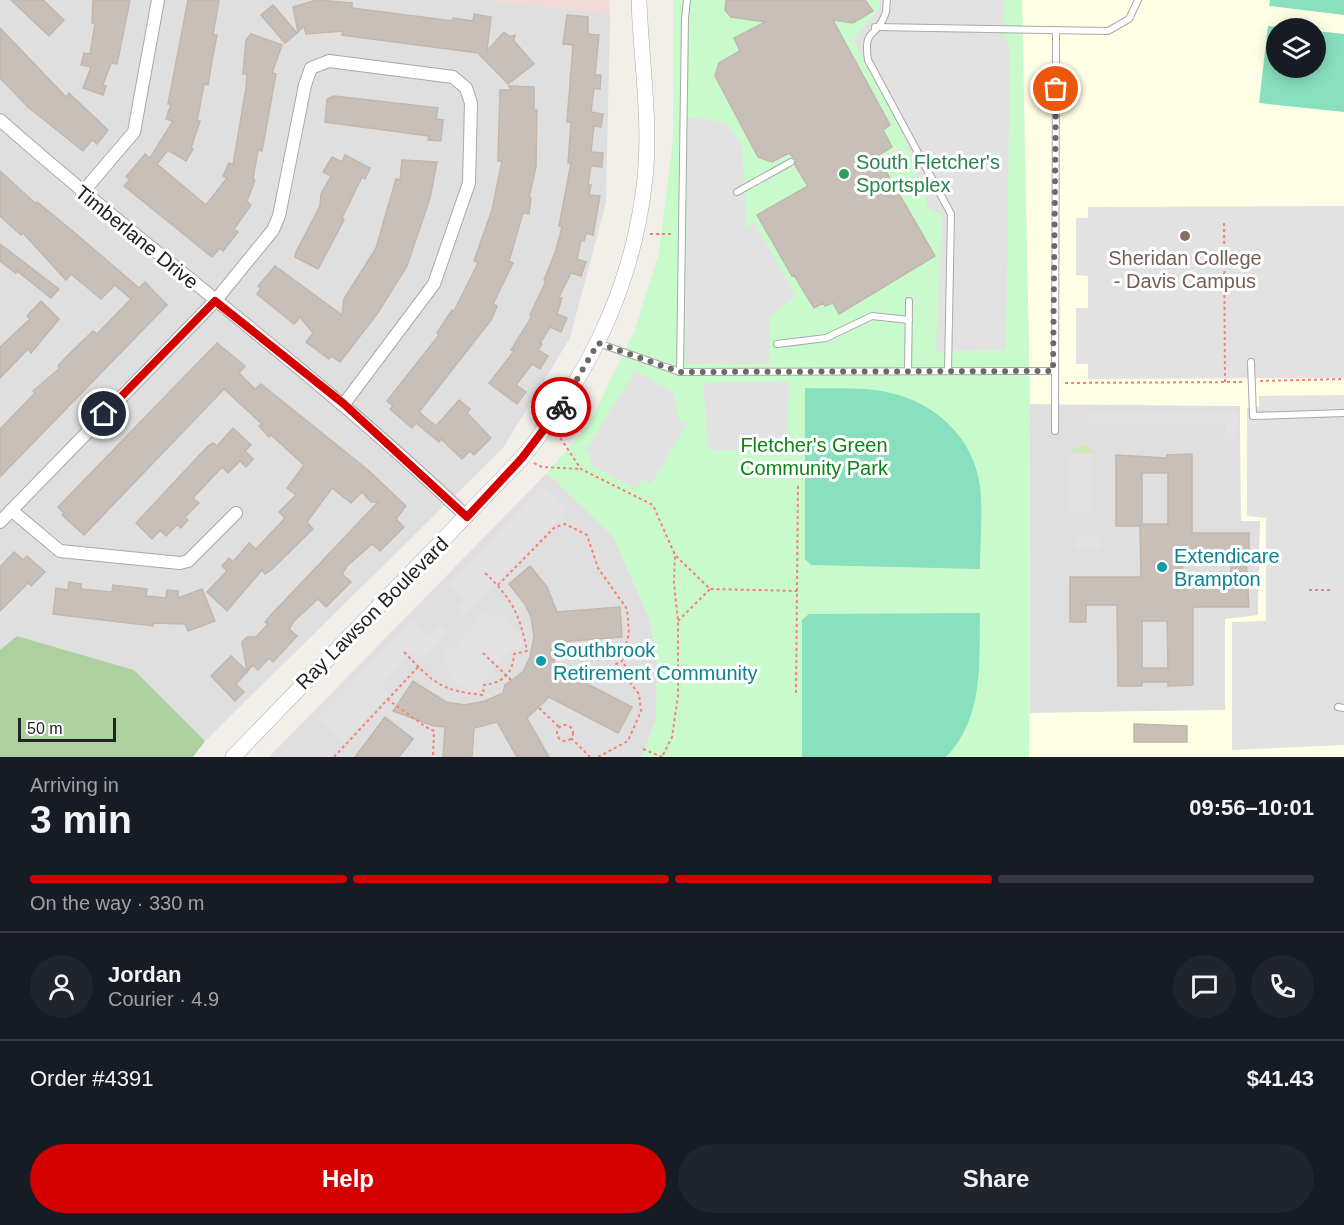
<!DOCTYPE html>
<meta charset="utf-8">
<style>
:root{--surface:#171b24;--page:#20242c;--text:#f1f3f6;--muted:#9ea1a6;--line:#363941;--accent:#d40000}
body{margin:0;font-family:Helvetica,sans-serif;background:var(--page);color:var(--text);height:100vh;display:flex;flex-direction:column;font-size:22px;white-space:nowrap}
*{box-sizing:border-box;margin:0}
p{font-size:20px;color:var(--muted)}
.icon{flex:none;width:33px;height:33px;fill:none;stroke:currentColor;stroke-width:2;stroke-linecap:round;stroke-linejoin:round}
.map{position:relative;height:757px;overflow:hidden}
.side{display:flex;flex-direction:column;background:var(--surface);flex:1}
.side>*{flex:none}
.controls{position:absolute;left:1266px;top:18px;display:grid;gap:12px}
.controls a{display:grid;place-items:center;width:60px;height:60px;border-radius:50%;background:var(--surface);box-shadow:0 3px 15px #0003;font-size:30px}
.scale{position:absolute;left:18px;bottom:15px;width:98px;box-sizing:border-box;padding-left:6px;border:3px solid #222;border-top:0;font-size:16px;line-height:21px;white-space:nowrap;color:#222;-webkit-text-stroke:4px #fff;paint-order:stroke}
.pin{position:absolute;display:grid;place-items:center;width:51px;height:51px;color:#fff;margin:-26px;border:3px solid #fff;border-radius:50%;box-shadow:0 2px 6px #0007}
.courier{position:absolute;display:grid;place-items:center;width:60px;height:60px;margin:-30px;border:4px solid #d40000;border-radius:50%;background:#fff;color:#222;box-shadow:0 2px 8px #0007}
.head em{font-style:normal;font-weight:600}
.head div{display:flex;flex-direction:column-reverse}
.head{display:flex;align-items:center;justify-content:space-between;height:102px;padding:0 30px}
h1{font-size:39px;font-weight:600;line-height:45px}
.bar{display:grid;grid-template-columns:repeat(4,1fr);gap:9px 6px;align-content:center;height:72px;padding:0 30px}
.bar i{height:8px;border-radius:4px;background:var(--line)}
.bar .on{background:var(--accent)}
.bar p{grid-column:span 4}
.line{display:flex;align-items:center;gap:15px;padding:0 30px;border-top:2px solid var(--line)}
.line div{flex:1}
.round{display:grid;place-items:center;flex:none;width:63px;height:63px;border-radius:32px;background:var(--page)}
.cta{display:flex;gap:12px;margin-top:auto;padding:12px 30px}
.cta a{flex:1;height:69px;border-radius:36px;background:var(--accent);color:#fff;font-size:24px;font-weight:600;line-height:69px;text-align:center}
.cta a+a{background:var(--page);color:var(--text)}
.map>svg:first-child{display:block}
.residential{fill:#e0dfdf}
.commercial{fill:#f2dad9}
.education{fill:#ffffe5;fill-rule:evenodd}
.grass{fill:#cdebb0}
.forest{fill:#add19e}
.park{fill:#c8facc}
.pitch{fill:#88e0be}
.parking{fill:#e2e2e2}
.building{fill:#c7bfb8;stroke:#c4b6ab;stroke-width:1.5;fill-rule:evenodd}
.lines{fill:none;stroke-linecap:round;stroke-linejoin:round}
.service-casing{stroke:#a9a9a9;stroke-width:8}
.minor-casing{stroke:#a9a9a9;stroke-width:14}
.tertiary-casing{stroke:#a9a9a9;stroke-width:16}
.path{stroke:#fa8072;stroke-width:2;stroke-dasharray:3 3;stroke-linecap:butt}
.service{stroke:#fff;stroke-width:6}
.minor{stroke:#fff;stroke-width:12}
.tertiary{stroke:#fff;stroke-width:15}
.done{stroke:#6b6a68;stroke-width:6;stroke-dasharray:0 10.8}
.route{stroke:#d40000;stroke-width:8}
.leisure-dot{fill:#2e9e5b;stroke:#fff;stroke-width:2}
.education-dot{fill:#8d6e63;stroke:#fff;stroke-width:2}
.culture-dot{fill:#0f9aa8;stroke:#fff;stroke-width:2}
.labels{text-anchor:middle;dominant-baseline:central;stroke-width:6;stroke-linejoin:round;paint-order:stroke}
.leisure-label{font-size:20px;fill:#27864d;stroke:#fff;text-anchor:start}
.street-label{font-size:20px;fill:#222;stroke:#fff}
.education-label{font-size:20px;fill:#785e54;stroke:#fff}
.park-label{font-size:20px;fill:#0c8416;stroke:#fff}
.culture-label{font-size:20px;fill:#0d838f;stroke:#fff;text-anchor:start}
</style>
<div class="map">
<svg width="1344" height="757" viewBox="0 0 1344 757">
<rect width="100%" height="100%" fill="#f2efe9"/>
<g class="residential">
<path d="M0 0H489L610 14 606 202 570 338 503 448 205 741 134 670 17 636 0 650Z"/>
<path d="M1030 404 1240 406 1241 521H1260L1258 616 1225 619V710L1030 713Z"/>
<path d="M547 473 613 536 649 618 657 654 656 720 642 757H269Z"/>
</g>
<path class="commercial" d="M489 0H609L610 14Z"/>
<path class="education" d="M1022 0H1344V757H1029L1030 713 1225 710V619L1258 615 1260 521H1241L1240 406 1030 404ZM1276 28H1316V68H1276Z"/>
<path class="grass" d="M1081 445 1088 446 1093 453H1068Z"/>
<path class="forest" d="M17 636 134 670 205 741 193 757H0V650Z"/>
<path class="park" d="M673 0H1022L1030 404 1029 757H642L656 720 657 654 649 618 613 536 547 473 589 424 634 332 659 253 673 140Z"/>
<g class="pitch">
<path d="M1270 0H1344V15L1269 6Z"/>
<path d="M1268 26 1291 28H1276V68H1316V31L1344 34V112L1259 103Z"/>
<path d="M805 388C832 389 865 386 891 393 936 403 974 439 980 486 983 513 980 542 980 569L811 565 805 559Z"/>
<path d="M980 613C979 664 984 718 946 757H802V620L809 614Z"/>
</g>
<g class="parking">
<path d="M880 0H1004V38L1010 47 1006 350 936 351 942 215 928 207 904 135 853 40 879 9Z"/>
<path d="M687 117 727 123 742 145 746 227 755 223 796 296 770 316V364H686Z"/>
<path d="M1344 206V378L1088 379V364H1076V308H1088V276L1076 275V218H1088V207Z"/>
<path d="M635 371 674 393 678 419 687 424 651 484 642 479 636 489 589 464 591 455 585 451Z"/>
<path d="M789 381 787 451 709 450 703 383Z"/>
<path d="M1344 395V745L1232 750V622L1266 621V518L1247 516V408L1259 407V396Z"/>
<path d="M1087 411H1238L1237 439H1225L1226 423 1089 424Z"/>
<rect x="1068" y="453" width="25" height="59"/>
<path d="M543 485 568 509 466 615 457 607 464 600 448 585Z"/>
<path d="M1101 535 1100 548 1076 549 1075 536Z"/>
<path d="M474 614 495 615 506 620 521 638 523 649 512 650 481 683V693L459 686 451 679 443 657 444 646 455 647 477 623Z"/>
<path d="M412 619 430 636 440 626 448 633 423 660 414 651 381 686 389 694 343 743 317 719Z"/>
</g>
<g class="building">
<path d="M11 0H43L64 20 49 36Z"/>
<path d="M93 0H130L117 64 111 63 103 85 106 86 103 95 83 88 91 67 81 65 84 53 90 54 95 24 92 23Z"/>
<path d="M188 0H219L213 35H217L212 61 208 85 204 84 197 121H200L191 148 193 149 186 161 168 150 157 164 206 205 227 178 223 176 229 163 233 165 246 88 247 74H243L246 40 251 34 282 45 272 73 276 74 262 151 258 150 253 179 255 180 247 201 251 205 234 229 238 232 223 251 220 248 212 257 124 186 130 179 126 177 145 154 150 158 173 121 166 119 171 104H168Z"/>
<path d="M317 0 352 3V8L453 21V18L473 21 474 14 491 17 487 51 504 32 510 37 515 35 514 41 534 64 508 84 478 53 342 35 343 31 306 34 304 26 298 32 293 7Z"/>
<path d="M726 0H865L873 11 853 23 833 20 890 125 883 130 892 147 877 156 935 256 839 314 833 303 825 306 823 303 814 308 794 275 792 276 757 215 808 186 795 165 796 160 789 153 772 162 758 157 715 76 719 63 740 51 734 38 765 22 731 17 725 10Z"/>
<path d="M273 5 297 33 285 43 261 15Z"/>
<path d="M567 15 588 17V34L599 35 595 75H601L600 89 594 88 591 112 603 114 601 127 594 126 591 152 603 153 602 167 591 166 588 185H591L589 195 600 196 593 235 586 233 584 241 581 240 577 259 586 262 581 276 571 273 559 297 562 298 557 314 567 318 561 332 550 327 540 343 542 344 538 350 548 356 540 369 532 364 516 385 526 392 517 404 489 383 514 351 511 350 532 316 530 315 546 281 544 280 555 253 562 227 559 226 571 163H568L571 122H567L573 45 563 44Z"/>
<path d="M0 28 66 97 69 93 108 130 97 144 92 140 83 151 28 107 0 78Z"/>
<path d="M509 86 534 87V110H537L536 167 529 197 531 198 529 214 523 213 509 261 513 263 493 304 497 306 491 320 419 412 436 426 459 400 470 409 467 413 491 438 474 455 470 451 462 459 441 439 439 442 416 423 412 428 390 409 393 406 387 401 439 335 437 333 452 310 454 311 478 263 474 261 492 210 502 161H498L500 90H512Z"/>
<path d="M334 96 438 108 436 119 443 120 441 141 428 140 429 136 325 122 327 99Z"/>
<path d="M345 155 370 168 365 179 362 177 342 218 344 220 318 269 295 257 296 252 320 206 321 194 331 176 323 172 332 157 342 162Z"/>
<path d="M402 160 437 162 430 198 407 266 377 314 340 362 331 356 329 359 306 342 313 333 300 317 294 324 257 294 261 288 258 286 275 266 342 315 344 299 376 248 396 179 400 180Z"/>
<path d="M0 171 36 204 37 202 69 228 139 288 145 282 167 305 0 477V429L35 393 33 391 60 368 58 366 68 355 93 331 97 334 131 299 115 285 101 299 71 274 66 280 23 233 21 235 0 216Z"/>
<path d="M0 244 59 289 51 298 17 271 16 273 0 261Z"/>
<path d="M41 301 59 319 31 353 28 349 0 378V347L30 319 27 316Z"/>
<path d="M217 343 245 366 239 373 255 389 261 384 368 470 406 506 396 519 404 527 380 551 372 544 347 566 342 574 351 582 326 607 318 599 294 621 289 629 297 636 273 662 269 658 258 670 253 665 236 684 244 692 235 701 211 676 231 656 247 671 242 642 247 637H256L268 624 265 622 270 616 378 502H371L362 492 351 503 332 488 307 522 313 529 270 571 265 574 262 570 227 611 207 592 227 571 222 566 229 558 233 562 249 543 256 549 285 518 279 512 296 495 287 488 304 465 271 435 269 437 259 426 262 424 224 389 84 535 62 515 64 513 58 507Z"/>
<path d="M233 428 251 445 245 451 253 459 246 467 240 461 228 473 222 467 193 498 199 503 185 517 188 520 181 528 177 525 166 536 160 530 152 539 136 523 208 446 213 443 217 446Z"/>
<path d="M1192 454V533H1249V557H1246L1249 607H1193V685L1168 686V682H1142V686H1118L1117 605H1086V622H1070V577H1141L1140 526H1116V455L1167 458V455ZM1142 473H1168V524H1142ZM1231 557V583H1183L1182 558ZM1142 621H1167L1168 668H1142Z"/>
<path d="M14 552 23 560 27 556 45 572 31 586 28 583 0 611V567Z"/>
<path d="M530 566 547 587 557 612 620 607 622 637 559 642 553 666 632 707 618 733 549 697 527 718 549 757H517L497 722 474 728 472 757H443L445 727 434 726 393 711 413 681 446 702 465 705 485 701 503 693 505 685 523 672 530 657 534 637 531 617 525 604 509 584Z"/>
<path d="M69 582 81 584V589L112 592 113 585 147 589 146 596 166 598 167 590 178 591V598L202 589 215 621 188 631 185 624 153 623V626L53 614 56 588 68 590Z"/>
<path d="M385 717 413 739 399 757H355Z"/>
<path d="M1134 724 1187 726V742H1134Z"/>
</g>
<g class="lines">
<defs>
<g id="service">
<path d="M887 0C886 4 887 11 885 15 876 38 863 28 868 60L951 214 948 371"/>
<path d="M875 27 1108 31 1129 19 1138 0"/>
<path d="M737 192 791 162"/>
<path d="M598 343 680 372 1053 371"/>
<path d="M777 344 826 338 872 316 909 320"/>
<path d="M1251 362 1253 416 1344 413"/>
<path d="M908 371 909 301"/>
<path d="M680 372 685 18 687 0"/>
<path d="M1055 431 1056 30"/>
<path d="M1338 707 1344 708"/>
</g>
<g id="minor">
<path d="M0 120C153 256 320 375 467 517"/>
<path d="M82 193 134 132 158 0"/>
<path d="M11 510 60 551 180 563 188 561 236 513"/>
<path d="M0 522 215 301 273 230 279 216 305 85 311 68 329 61 453 77 466 88 471 103 469 183 434 284 344 404"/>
</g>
<path id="tertiary" d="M233 757 522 458C587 378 631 291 644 187 652 126 641 62 639 0"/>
</defs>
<use href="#service" class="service-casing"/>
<use href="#minor" class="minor-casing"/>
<use href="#tertiary" class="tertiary-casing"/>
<g class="path">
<path d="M1224 223 1225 382"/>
<path d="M650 234H674"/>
<path d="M1260 381 1344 379"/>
<path d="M1065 383 1242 382"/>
<path d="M557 433 581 469 653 505 675 555 674 583 678 621V696L672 737 662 757"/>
<path d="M534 463 542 467 581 469"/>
<path d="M676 556 710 589 797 591"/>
<path d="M498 585 555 527 565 524 587 535 598 568 627 609 629 633 622 661 626 667 620 671 616 664 622 661"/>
<path d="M1309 590H1330"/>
<path d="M678 621 710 589"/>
<path d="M404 652C433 682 440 691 483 695L484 685C503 683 513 673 514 654L527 651C520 614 511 597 483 571"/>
<path d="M483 653 511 680"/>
<path d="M796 693 798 485"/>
<path d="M387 699 426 727 434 731 433 757"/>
<path d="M539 708 559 727"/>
<circle cx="565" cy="733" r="8"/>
<path d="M571 738 590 757"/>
<path d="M643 749 662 757"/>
<path d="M334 757 418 667"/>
<path d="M598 757 628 741 641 711 639 694 621 671"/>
</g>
<use href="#service" class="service"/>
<use href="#minor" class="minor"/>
<use href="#tertiary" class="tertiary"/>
</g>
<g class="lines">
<path class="done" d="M561 407 598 343 680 372 1053 371 1056 89"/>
<path class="route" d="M104 414 215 301 344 404 467 517 522 458 561 407"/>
</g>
<circle class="leisure-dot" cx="844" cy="174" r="6"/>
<circle class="education-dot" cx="1185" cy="236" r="6"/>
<g class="culture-dot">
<circle cx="1162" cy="567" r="6"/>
<circle cx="541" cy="661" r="6"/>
</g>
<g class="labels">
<g class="leisure-label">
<text x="856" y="162">South Fletcher's<tspan x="856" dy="23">Sportsplex</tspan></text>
</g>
<g class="street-label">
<text transform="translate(137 237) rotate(39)">Timberlane Drive</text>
<text transform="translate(372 613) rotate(-45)">Ray Lawson Boulevard</text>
</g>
<g class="education-label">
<text x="1185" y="258">Sheridan College<tspan x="1185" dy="23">- Davis Campus</tspan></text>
</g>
<g class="park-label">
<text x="814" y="445">Fletcher's Green<tspan x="814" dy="23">Community Park</tspan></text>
</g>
<g class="culture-label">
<text x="1174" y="556">Extendicare<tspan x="1174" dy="23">Brampton</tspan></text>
<text x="553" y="650">Southbrook<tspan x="553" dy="23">Retirement Community</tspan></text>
</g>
</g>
</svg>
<div class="controls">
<a><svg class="icon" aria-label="layers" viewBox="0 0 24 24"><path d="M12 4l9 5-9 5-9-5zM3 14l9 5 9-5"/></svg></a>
</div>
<div class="scale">50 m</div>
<div class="pin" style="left:1056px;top:89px;background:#ea580c"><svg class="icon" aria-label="bag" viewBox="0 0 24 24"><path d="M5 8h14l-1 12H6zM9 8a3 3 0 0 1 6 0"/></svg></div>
<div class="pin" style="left:104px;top:414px;background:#1f2937"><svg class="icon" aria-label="home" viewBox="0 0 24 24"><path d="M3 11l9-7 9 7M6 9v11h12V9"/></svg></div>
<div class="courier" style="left:561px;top:407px"><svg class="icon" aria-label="bike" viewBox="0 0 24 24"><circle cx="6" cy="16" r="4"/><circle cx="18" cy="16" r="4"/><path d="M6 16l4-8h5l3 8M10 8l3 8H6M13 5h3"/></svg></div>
</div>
<section class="side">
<div class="head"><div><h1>3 min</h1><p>Arriving in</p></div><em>09:56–10:01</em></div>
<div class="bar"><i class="on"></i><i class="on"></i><i class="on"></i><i></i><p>On the way · 330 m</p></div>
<div class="line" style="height:108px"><a class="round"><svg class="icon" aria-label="person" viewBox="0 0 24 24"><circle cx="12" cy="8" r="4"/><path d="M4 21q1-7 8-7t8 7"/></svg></a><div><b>Jordan</b><p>Courier · 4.9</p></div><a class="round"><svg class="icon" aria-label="chat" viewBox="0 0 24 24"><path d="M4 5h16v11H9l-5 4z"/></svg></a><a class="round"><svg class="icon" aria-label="phone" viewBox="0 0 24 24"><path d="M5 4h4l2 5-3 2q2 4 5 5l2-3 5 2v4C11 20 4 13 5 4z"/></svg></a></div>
<div class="line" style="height:78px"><div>Order #4391</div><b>$41.43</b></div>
<div class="cta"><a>Help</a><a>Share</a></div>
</section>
